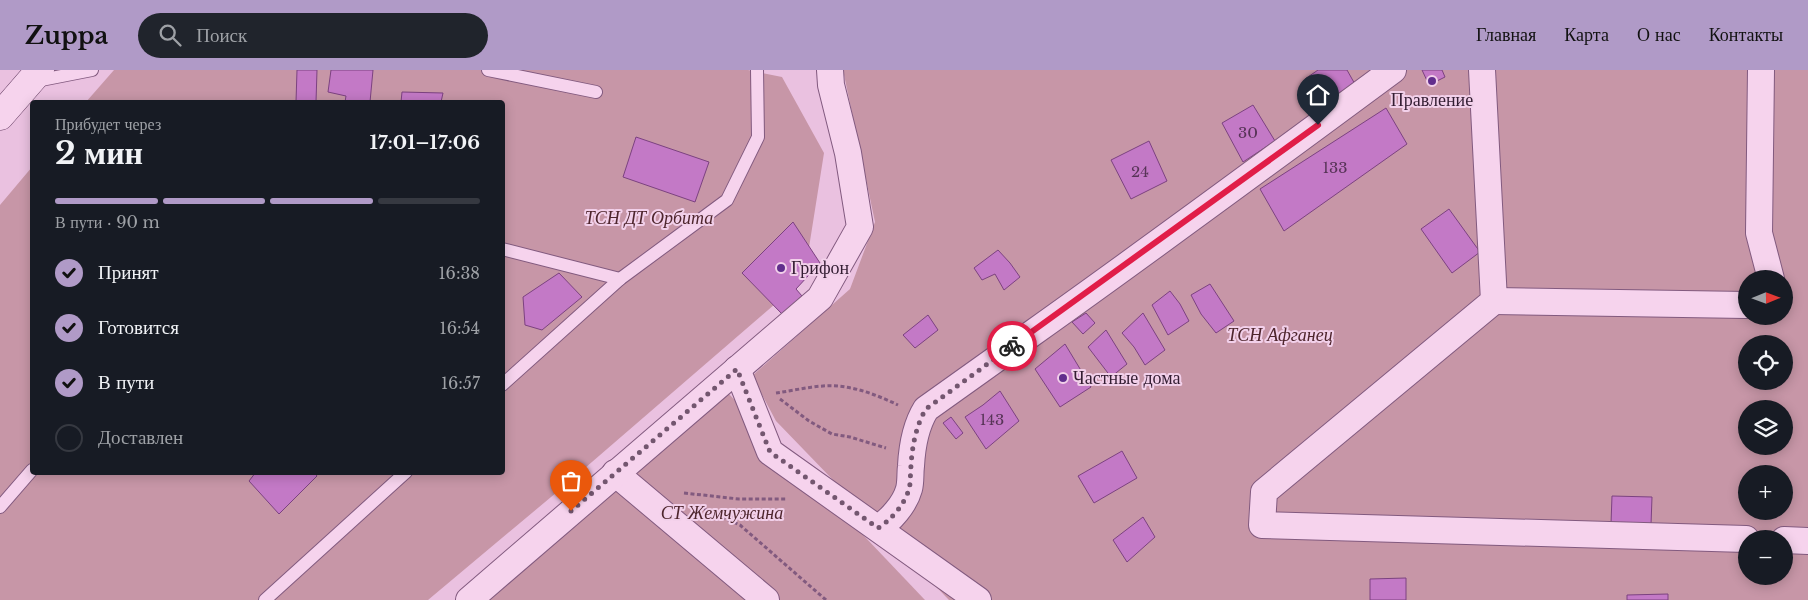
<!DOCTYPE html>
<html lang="ru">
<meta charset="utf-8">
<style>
:root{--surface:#171b24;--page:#20242c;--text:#f1f3f6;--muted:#9ea1a6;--line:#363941;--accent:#b09ac7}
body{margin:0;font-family:"Libre Baskerville",serif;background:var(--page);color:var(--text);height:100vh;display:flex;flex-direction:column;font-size:19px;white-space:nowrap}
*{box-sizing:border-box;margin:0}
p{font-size:16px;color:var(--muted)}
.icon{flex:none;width:28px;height:28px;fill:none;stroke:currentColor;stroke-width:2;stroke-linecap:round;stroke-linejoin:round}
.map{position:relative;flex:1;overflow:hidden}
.details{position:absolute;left:30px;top:30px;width:475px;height:375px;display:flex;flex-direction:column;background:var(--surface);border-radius:5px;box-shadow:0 2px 12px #0003}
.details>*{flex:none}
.needle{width:32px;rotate:89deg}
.controls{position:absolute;left:1738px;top:200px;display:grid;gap:10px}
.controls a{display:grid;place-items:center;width:55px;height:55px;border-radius:50%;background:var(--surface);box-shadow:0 2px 12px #0003;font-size:25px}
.pin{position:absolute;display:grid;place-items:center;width:42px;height:42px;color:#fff;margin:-51px -21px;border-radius:50% 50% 50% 0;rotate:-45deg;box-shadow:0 0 5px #0007}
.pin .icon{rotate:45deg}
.courier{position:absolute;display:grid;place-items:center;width:50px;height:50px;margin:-25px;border:4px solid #e11d48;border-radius:50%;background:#fff;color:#222;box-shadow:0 1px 6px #0007}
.headline em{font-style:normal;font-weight:800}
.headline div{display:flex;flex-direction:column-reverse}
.headline{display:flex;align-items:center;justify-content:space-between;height:85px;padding:0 25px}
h1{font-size:32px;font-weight:800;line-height:38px}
.bar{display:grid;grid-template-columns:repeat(4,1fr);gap:8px 5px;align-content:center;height:60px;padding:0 25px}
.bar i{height:6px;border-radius:4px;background:var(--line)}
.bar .selected{background:var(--accent)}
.bar p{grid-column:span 4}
ol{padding:0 25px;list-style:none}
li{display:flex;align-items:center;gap:15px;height:55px}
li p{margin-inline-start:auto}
li .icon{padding:5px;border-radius:50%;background:var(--accent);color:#111;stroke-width:4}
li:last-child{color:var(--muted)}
li i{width:28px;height:28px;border:2px solid var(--line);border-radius:50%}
header{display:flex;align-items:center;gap:30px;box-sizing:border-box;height:70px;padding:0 25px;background:var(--accent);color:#111}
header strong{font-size:24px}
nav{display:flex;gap:28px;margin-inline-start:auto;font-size:18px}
.search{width:350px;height:45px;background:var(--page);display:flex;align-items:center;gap:12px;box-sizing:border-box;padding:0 18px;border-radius:28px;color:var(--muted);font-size:19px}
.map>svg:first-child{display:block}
.green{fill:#c796a7;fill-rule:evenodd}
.building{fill:#c379c6;stroke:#7c4280}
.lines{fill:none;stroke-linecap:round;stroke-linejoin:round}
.service-casing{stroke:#825a7f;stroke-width:14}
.minor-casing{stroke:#825a7f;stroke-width:28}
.secondary-casing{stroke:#643d62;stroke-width:29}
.path{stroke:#825a7f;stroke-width:3;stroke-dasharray:4 2.5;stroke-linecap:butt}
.service{stroke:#f6d3ed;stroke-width:12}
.minor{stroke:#f6d3ed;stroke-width:26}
.secondary{stroke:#f6d3ed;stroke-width:28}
.done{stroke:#73566f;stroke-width:5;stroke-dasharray:0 9}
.route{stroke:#e11d48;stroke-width:6}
.poi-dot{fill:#612e8d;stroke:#f2d0ea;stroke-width:2}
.labels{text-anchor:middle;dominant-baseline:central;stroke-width:4;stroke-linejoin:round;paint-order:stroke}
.number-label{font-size:15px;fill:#573457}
.poi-label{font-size:18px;fill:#331d32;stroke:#f2d0ea;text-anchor:start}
.park-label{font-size:18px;font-style:italic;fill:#4e252d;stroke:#f2d0ea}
</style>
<header>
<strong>Zuppa</strong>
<div class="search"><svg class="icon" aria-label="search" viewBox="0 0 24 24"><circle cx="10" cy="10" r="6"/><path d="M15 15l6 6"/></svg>Поиск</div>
<nav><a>Главная</a><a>Карта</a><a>О нас</a><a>Контакты</a></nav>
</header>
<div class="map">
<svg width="1808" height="530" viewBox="0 0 1808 530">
<rect width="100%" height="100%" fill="#eac1e0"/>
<g class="green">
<path d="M114 0H748L782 7 824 83 804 209 563 417 428 530H0V135L32 97V402H502V32H86Z"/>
<path d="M843 0H1808V530H949L776 351 752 306 850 219 875 152ZM1746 209H1784V246H1746ZM1746 274H1784V311H1746ZM1746 339H1784V376H1746ZM1746 404H1784V441H1746ZM1746 469H1784V506H1746Z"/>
<path d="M728 323 925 530H487Z"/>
</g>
<g class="building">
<path d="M297 0H317L316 32H296Z"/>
<path d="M331 0H373L370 32H345L346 26 328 22Z"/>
<path d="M1318 0H1347L1356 16 1319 37 1305 9Z"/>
<path d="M1422 0H1442L1445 7 1429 15Z"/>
<path d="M402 22 443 23 441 32H401Z"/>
<path d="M1253 35 1275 71 1243 92 1222 53Z"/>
<path d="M1386 38 1407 74 1284 161 1260 119Z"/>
<path d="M636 67 709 92 695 132 623 107Z"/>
<path d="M1149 71 1167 111 1131 129 1111 90Z"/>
<path d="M1449 139 1480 182 1452 203 1421 159Z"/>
<path d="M793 152 820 193 796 219 802 226 782 244 742 203Z"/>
<path d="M998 180 1010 193 1020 207 1004 220 995 204 982 210 974 198Z"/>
<path d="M559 203 582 227 542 260 525 255 523 227Z"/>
<path d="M1210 214 1234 251 1216 263 1201 244 1191 225Z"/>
<path d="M1170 221 1180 234 1189 251 1168 265 1152 235Z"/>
<path d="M1086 243 1095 253 1083 264 1072 252Z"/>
<path d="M1143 243 1165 280 1145 295 1134 277 1122 263Z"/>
<path d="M928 245 938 260 915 278 903 265Z"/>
<path d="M1106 260 1127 294 1111 307 1088 277Z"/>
<path d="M1065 274 1091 317 1060 337 1035 299Z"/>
<path d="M1000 321 1019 351 986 379 965 347 983 335Z"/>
<path d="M951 347 963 363 956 369 943 353Z"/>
<path d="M1122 381 1137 408 1094 433 1078 406Z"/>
<path d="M256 402H314L317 406 279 444 249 411Z"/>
<path d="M1612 426 1652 427 1651 455 1611 454Z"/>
<path d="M1143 447 1155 467 1127 492 1113 470Z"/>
<path d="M1406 508V530H1370V509Z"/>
<path d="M1668 524V530H1627V525Z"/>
</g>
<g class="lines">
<defs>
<g id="service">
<path d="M488 0 596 22"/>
<path d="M36 11 92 0"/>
<path d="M502 179 620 209"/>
<path d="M502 315 620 209 727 130 758 67 757 0"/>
<path d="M0 437 32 400"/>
<path d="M265 530 406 402"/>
</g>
<g id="minor">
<path d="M1482 0 1494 231 1264 422 1262 455 1746 469"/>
<path d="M1761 0 1759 163 1771 209"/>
<path d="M1494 231 1746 235"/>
<path d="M737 299 770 382 978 530"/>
<path d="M615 403 766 530"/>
<path d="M878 458C890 451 905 434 909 419 911 412 910 403 911 396 912 377 916 355 926 339 962 313 998 288 1034 262 1155 176 1274 88 1393 0"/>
<path d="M1784 470 1808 471"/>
<path d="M469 530 820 228 860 157 848 83 831 15 830 0"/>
</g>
<path id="secondary" d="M0 46 40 0"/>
</defs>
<use href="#service" class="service-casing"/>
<use href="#minor" class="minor-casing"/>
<use href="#secondary" class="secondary-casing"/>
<g class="path">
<path d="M776 323C791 321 807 317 823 316 849 314 875 324 898 335"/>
<path d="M780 329 809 351 832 364 850 367 886 378"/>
<path d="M684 423 739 429H787"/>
<path d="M704 439 740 455 826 530"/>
</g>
<use href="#service" class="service"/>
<use href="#minor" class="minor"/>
<use href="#secondary" class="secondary"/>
</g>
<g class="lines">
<path class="done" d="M571 441 737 299 770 382 878 458C890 451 905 434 909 419 911 412 910 403 911 396 912 377 916 355 926 339L1012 276"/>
<path class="route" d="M1012 276 1318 55"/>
</g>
<g class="poi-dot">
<circle cx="1432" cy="11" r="5"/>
<circle cx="781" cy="198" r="5"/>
<circle cx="1063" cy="308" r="5"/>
</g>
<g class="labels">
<g class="number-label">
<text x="1248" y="62">30</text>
<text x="1335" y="97">133</text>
<text x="1140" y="101">24</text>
<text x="992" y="349">143</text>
</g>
<g class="poi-label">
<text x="1432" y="30" text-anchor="middle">Правление</text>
<text x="791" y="198">Грифон</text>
<text x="1073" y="308">Частные дома</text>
</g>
<g class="park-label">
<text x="649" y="148">ТСН ДТ Орбита</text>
<text x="1280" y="265">ТСН Афганец</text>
<text x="722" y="443">СТ Жемчужина</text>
</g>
</g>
</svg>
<div class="controls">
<a><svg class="needle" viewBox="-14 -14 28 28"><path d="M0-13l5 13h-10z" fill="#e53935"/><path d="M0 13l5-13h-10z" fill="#9ea1a6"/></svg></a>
<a><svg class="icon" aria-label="locate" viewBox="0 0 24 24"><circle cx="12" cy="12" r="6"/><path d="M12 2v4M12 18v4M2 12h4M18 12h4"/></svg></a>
<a><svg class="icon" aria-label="layers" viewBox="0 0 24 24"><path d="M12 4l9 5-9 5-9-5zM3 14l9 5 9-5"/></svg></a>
<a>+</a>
<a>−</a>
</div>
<div class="pin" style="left:571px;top:441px;background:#ea580c"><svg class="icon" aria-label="bag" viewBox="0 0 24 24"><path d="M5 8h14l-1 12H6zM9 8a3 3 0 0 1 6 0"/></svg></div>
<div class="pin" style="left:1318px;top:55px;background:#1f2937"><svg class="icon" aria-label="home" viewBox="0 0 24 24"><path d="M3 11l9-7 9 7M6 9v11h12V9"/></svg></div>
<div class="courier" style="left:1012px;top:276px"><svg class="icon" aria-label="bike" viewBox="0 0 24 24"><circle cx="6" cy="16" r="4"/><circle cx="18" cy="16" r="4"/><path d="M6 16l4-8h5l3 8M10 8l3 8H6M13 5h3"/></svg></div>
<section class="details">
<div class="headline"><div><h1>2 мин</h1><p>Прибудет через</p></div><em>17:01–17:06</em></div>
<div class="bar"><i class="selected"></i><i class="selected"></i><i class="selected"></i><i></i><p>В пути · 90 m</p></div>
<ol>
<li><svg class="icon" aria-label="check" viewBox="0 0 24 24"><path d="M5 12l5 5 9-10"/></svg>Принят<p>16:38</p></li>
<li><svg class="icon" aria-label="check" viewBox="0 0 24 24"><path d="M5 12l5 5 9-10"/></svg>Готовится<p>16:54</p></li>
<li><svg class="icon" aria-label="check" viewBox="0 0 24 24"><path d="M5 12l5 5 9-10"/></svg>В пути<p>16:57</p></li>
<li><i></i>Доставлен</li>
</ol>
</section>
</div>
